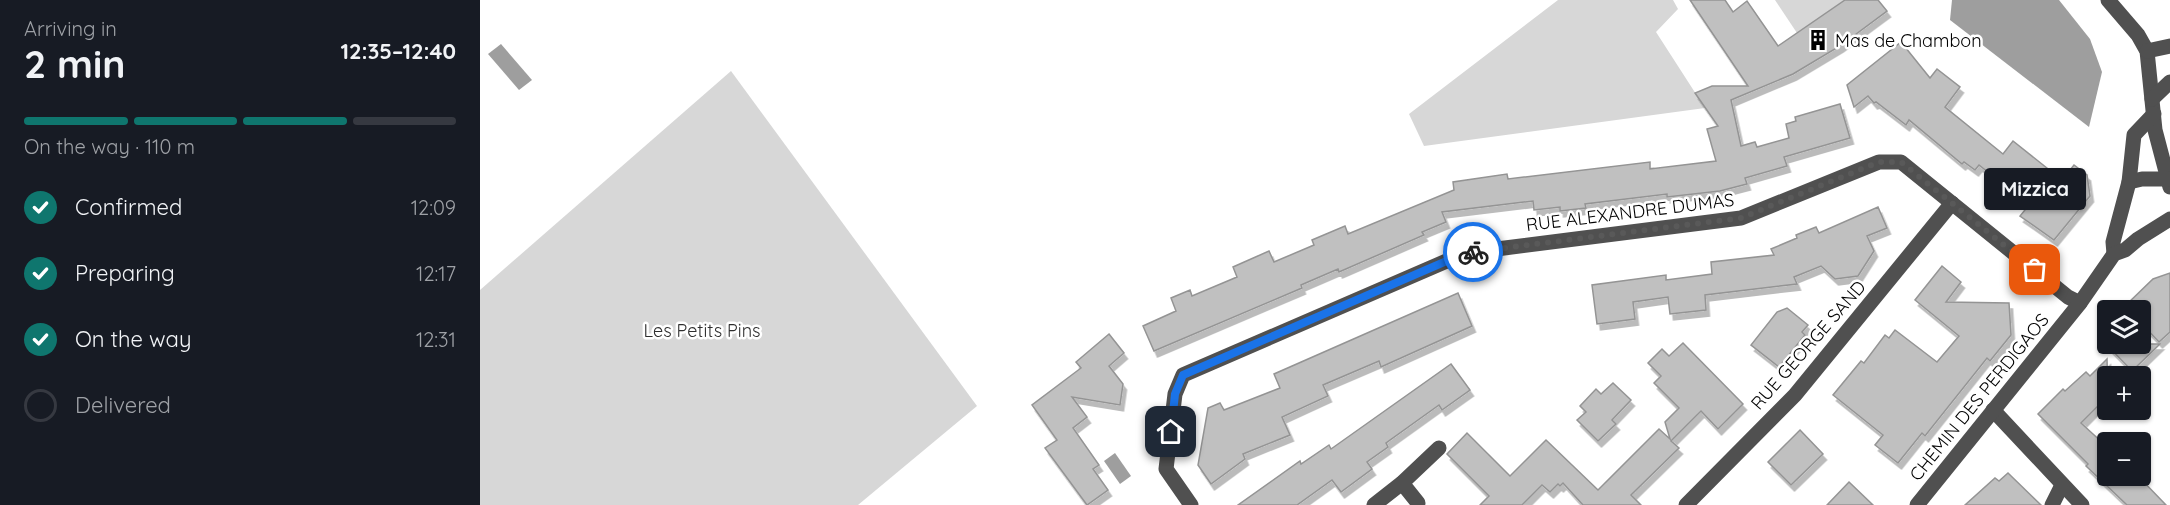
<!DOCTYPE html>
<meta charset="utf-8">
<style>
:root{--surface:#171b24;--page:#242831;--text:#f1f3f6;--muted:#9ea1a6;--line:#363941;--accent:#0f766e}
body{margin:0;font-family:Quicksand,sans-serif;background:var(--page);color:var(--text);height:100vh;display:flex;flex-direction:column;font-size:22px;white-space:nowrap}
*{box-sizing:border-box;margin:0}
p{font-size:20px;color:var(--muted)}
.icon{flex:none;width:33px;height:33px;fill:none;stroke:currentColor;stroke-width:2;stroke-linecap:round;stroke-linejoin:round}
.map{position:relative;flex:1;overflow:hidden}
.side{display:flex;flex-direction:column;background:var(--surface);width:480px}
.side>*{flex:none}
.controls{position:absolute;left:1617px;top:300px;display:grid;gap:12px}
.controls a{display:grid;place-items:center;width:54px;height:54px;border-radius:6px;background:var(--surface);box-shadow:0 2px 4px #0004;font-size:30px}
.pin{position:absolute;display:grid;place-items:center;width:51px;height:51px;color:#fff;margin:-26px;border-radius:12px;box-shadow:0 3px 9px #0006}
.courier{position:absolute;display:grid;place-items:center;width:60px;height:60px;margin:-30px;border:4px solid #1a73e8;border-radius:50%;background:#fff;color:#222;box-shadow:0 2px 8px #0007}
.bubble{position:absolute;height:42px;border-radius:6px;background:var(--surface);box-shadow:0 2px 4px #0004;font-size:20px;font-weight:800;line-height:42px;text-align:center}
.headline em{font-style:normal;font-weight:800}
.headline div{display:flex;flex-direction:column-reverse}
.headline{display:flex;align-items:center;justify-content:space-between;height:102px;padding:0 24px}
h1{font-size:39px;font-weight:800;line-height:45px}
.bar{display:grid;grid-template-columns:repeat(4,1fr);gap:9px 6px;align-content:center;height:72px;padding:0 24px}
.bar i{height:8px;border-radius:4px;background:var(--line)}
.bar .current{background:var(--accent)}
.bar p{grid-column:span 4}
ol{padding:0 24px;list-style:none}
li{display:flex;align-items:center;gap:18px;height:66px}
li p{margin-inline-start:auto}
li .icon{padding:6px;border-radius:50%;background:var(--accent);color:#fff;stroke-width:4}
li:last-child{color:var(--muted)}
li i{width:33px;height:33px;border:3px solid var(--line);border-radius:50%}
main{display:flex;flex:1;min-height:0}
.map>svg:first-child{display:block}
.green{fill:#d7d7d7}
.water{fill:#9e9e9e}
.building{fill:#c0c0c0;stroke:#949494;stroke-width:1.5;filter:url(#shadow)}
.lines{fill:none;stroke-linecap:round;stroke-linejoin:round}
.minor{stroke:#505050;stroke-width:15}
.done{stroke:#595959;stroke-width:6;stroke-dasharray:0 10.8}
.route{stroke:#1a73e8;stroke-width:8}
.labels{text-anchor:middle;dominant-baseline:central;stroke-width:5;stroke-linejoin:round;paint-order:stroke}
.poi-label{font-size:18px;fill:#000;stroke:#fff;text-anchor:start}
.street-label{font-size:18px;fill:#000;stroke:#fff}
.park-label{font-size:18px;fill:#2e2e2e;stroke:#fff}
</style>
<main>
<section class="side">
<div class="headline"><div><h1>2 min</h1><p>Arriving in</p></div><em>12:35–12:40</em></div>
<div class="bar"><i class="current"></i><i class="current"></i><i class="current"></i><i></i><p>On the way · 110 m</p></div>
<ol>
<li><svg class="icon" aria-label="check" viewBox="0 0 24 24"><path d="M5 12l5 5 9-10"/></svg>Confirmed<p>12:09</p></li>
<li><svg class="icon" aria-label="check" viewBox="0 0 24 24"><path d="M5 12l5 5 9-10"/></svg>Preparing<p>12:17</p></li>
<li><svg class="icon" aria-label="check" viewBox="0 0 24 24"><path d="M5 12l5 5 9-10"/></svg>On the way<p>12:31</p></li>
<li><i></i>Delivered</li>
</ol>
</section>
<div class="map">
<svg width="1690" height="505" viewBox="0 0 1690 505">
<defs>
<filter id="shadow"><feDropShadow dx="3.5" dy="6" stdDeviation="0" flood-color="#0004"/></filter>
</defs>
<rect width="100%" height="100%" fill="#fff"/>
<g class="green">
<path d="M1078 0H1193L1198 9 1176 32 1225 108 944 146 929 114Z"/>
<path d="M1295 0H1365L1317 33Z"/>
<path d="M251 71 497 406 378 505H0V290Z"/>
</g>
<g class="water">
<path d="M1472 0H1579L1610 39 1622 72 1609 127 1470 20Z"/>
<path d="M21 44 52 80 39 90 8 54Z"/>
<path d="M635 453 651 476 640 484 624 461Z"/>
</g>
<g class="building">
<path d="M1210 0H1245L1253 12 1267 1 1298 46 1365 0H1398L1407 11 1360 46 1313 74 1251 100 1261 146 1275 142 1277 147 1309 138 1306 124 1316 121 1315 117 1360 104 1370 138 1304 157 1307 166 1265 178 1267 184 1240 191 1187 197V194L1105 204 1106 208 1080 211V207L1054 210 1053 201 962 212 966 222 942 232 944 235 859 272 858 269 821 285 822 288 674 351 663 326 696 311 691 298 710 290 712 296 757 277 753 267 789 251 794 262 834 245 832 240 865 226 868 234 974 190 973 182 1027 174 1028 179 1170 162V169L1236 161 1227 129 1238 126 1215 93 1232 86H1268Z"/>
<path d="M1421 42 1450 78 1457 69 1480 87 1465 107 1523 154 1533 141 1582 180 1594 165 1607 175 1610 196 1574 240 1540 216 1549 205 1499 165 1495 170 1484 162 1482 164 1429 120 1426 125 1396 102 1394 103 1388 96 1374 107 1367 85Z"/>
<path d="M1398 207 1407 228 1387 236 1394 251 1378 276 1355 279 1341 266 1314 277 1317 284 1225 295 1226 310 1190 314 1188 297 1153 302 1155 319 1117 324 1112 285 1186 275V280L1232 274 1231 262 1294 255 1291 249 1317 238 1316 235 1336 227 1339 233Z"/>
<path d="M1462 266 1481 282 1466 302 1529 303 1531 335 1510 361 1507 358 1445 436 1442 433 1418 463 1395 445 1403 435 1353 395 1381 361 1384 363 1405 335 1409 338 1415 330 1457 362 1479 336 1435 300Z"/>
<path d="M1690 273V332L1679 342 1660 322V310H1649L1645 306 1673 279Z"/>
<path d="M978 293 992 326 901 367 899 361 843 385 848 396 802 417 810 435 763 454 765 459 731 484 718 465 728 408 740 403 744 410 800 388 794 374Z"/>
<path d="M1307 308 1328 325 1322 332 1325 335 1299 367 1271 345 1297 312Z"/>
<path d="M629 334 644 353 629 366 643 384 640 405 592 397 607 417 593 428 619 465 613 469 628 490 607 505 565 448 577 440 552 405 601 368 596 362Z"/>
<path d="M1203 343 1263 404 1238 429 1221 411 1191 441 1199 448 1151 495 1161 505H1103L1083 483 1080 486 1078 484 1070 492 1062 485 1042 505H1000L1009 496 967 454 987 433 1030 476 1066 440 1118 490 1179 429 1190 439 1185 422 1199 408 1174 383 1181 376 1168 363 1182 349 1189 356Z"/>
<path d="M1626 344H1680L1652 371Z"/>
<path d="M1627 359 1628 396 1601 423 1625 445 1628 442V476H1658L1686 505H1647L1606 466 1608 464 1558 414 1583 389 1585 391 1606 372 1610 376Z"/>
<path d="M971 364 990 390 962 410 959 405 906 443 908 447 887 462 892 469 861 492 852 480 817 505H758L820 461 821 464 849 445 851 449Z"/>
<path d="M1133 383 1151 400 1132 420 1136 424 1118 441 1097 420 1106 412 1100 406 1116 389 1121 394Z"/>
<path d="M1320 430 1343 454 1311 485 1288 462Z"/>
<path d="M1528 473 1561 505H1485L1515 478 1519 481Z"/>
<path d="M1369 482 1393 505H1347Z"/>
</g>
<g class="lines">
<g class="minor">
<path d="M1628 0 1658 35 1667 51 1675 130 1690 187"/>
<path d="M1667 51 1690 46"/>
<path d="M1672 99 1690 82"/>
<path d="M1649 182 1662 179H1687"/>
<path d="M1634 254 1633 242 1649 182 1654 135 1674 114"/>
<path d="M1513 410 1602 505"/>
<path d="M922 483 938 503"/>
<path d="M711 505 686 469 695 394 703 375 985 253 1261 218 1399 162H1421L1588 297 1600 303"/>
<path d="M894 505 922 483 959 448"/>
<path d="M1206 505 1315 395 1472 203"/>
<path d="M1437 505 1600 303 1634 254 1645 250 1658 239 1690 219"/>
<path d="M1572 505 1582 485"/>
</g>
</g>
<g class="lines">
<path class="done" d="M993 252 1261 218 1399 162H1421L1555 270"/>
<path class="route" d="M691 432 695 394 703 375 985 253 993 252"/>
</g>
<defs>
<symbol id="building-bare" viewBox="-9 -9 18 18"><path d="M-4-6H4V6H1V3H-1V6H-4ZM-2.5-4.3h1.7v1.8h-1.7ZM.8-4.3h1.7v1.8H.8ZM-2.5-1h1.7V.8h-1.7ZM.8-1h1.7V.8H.8Z" fill="#000" stroke="#fff" stroke-width="2.5" paint-order="stroke"/></symbol>
</defs>
<g fill-rule="evenodd">
<use href="#building-bare" x="1323" y="25" width="30" height="30"/>
</g>
<g class="labels">
<g class="poi-label">
<text x="1355" y="40">Mas de Chambon</text>
</g>
<g class="street-label">
<text transform="translate(1150 212) rotate(-7)">RUE ALEXANDRE DUMAS</text>
<text transform="translate(1328 345) rotate(-49)">RUE GEORGE SAND</text>
<text transform="translate(1499 397) rotate(-51)">CHEMIN DES PERDIGAOS</text>
</g>
<g class="park-label">
<text x="222" y="330">Les Petits Pins</text>
</g>
</g>
</svg>
<div class="controls">
<a><svg class="icon" aria-label="layers" viewBox="0 0 24 24"><path d="M12 4l9 5-9 5-9-5zM3 14l9 5 9-5"/></svg></a>
<a>+</a>
<a>−</a>
</div>
<div class="pin" style="left:1555px;top:270px;background:#ea580c"><svg class="icon" aria-label="bag" viewBox="0 0 24 24"><path d="M5 8h14l-1 12H6zM9 8a3 3 0 0 1 6 0"/></svg></div>
<div class="pin" style="left:691px;top:432px;background:#1f2937"><svg class="icon" aria-label="home" viewBox="0 0 24 24"><path d="M3 11l9-7 9 7M6 9v11h12V9"/></svg></div>
<div class="courier" style="left:993px;top:252px"><svg class="icon" aria-label="bike" viewBox="0 0 24 24"><circle cx="6" cy="16" r="4"/><circle cx="18" cy="16" r="4"/><path d="M6 16l4-8h5l3 8M10 8l3 8H6M13 5h3"/></svg></div>
<div class="bubble" style="left:1504px;top:168px;width:102px">Mizzica</div>
</div>
</main>
